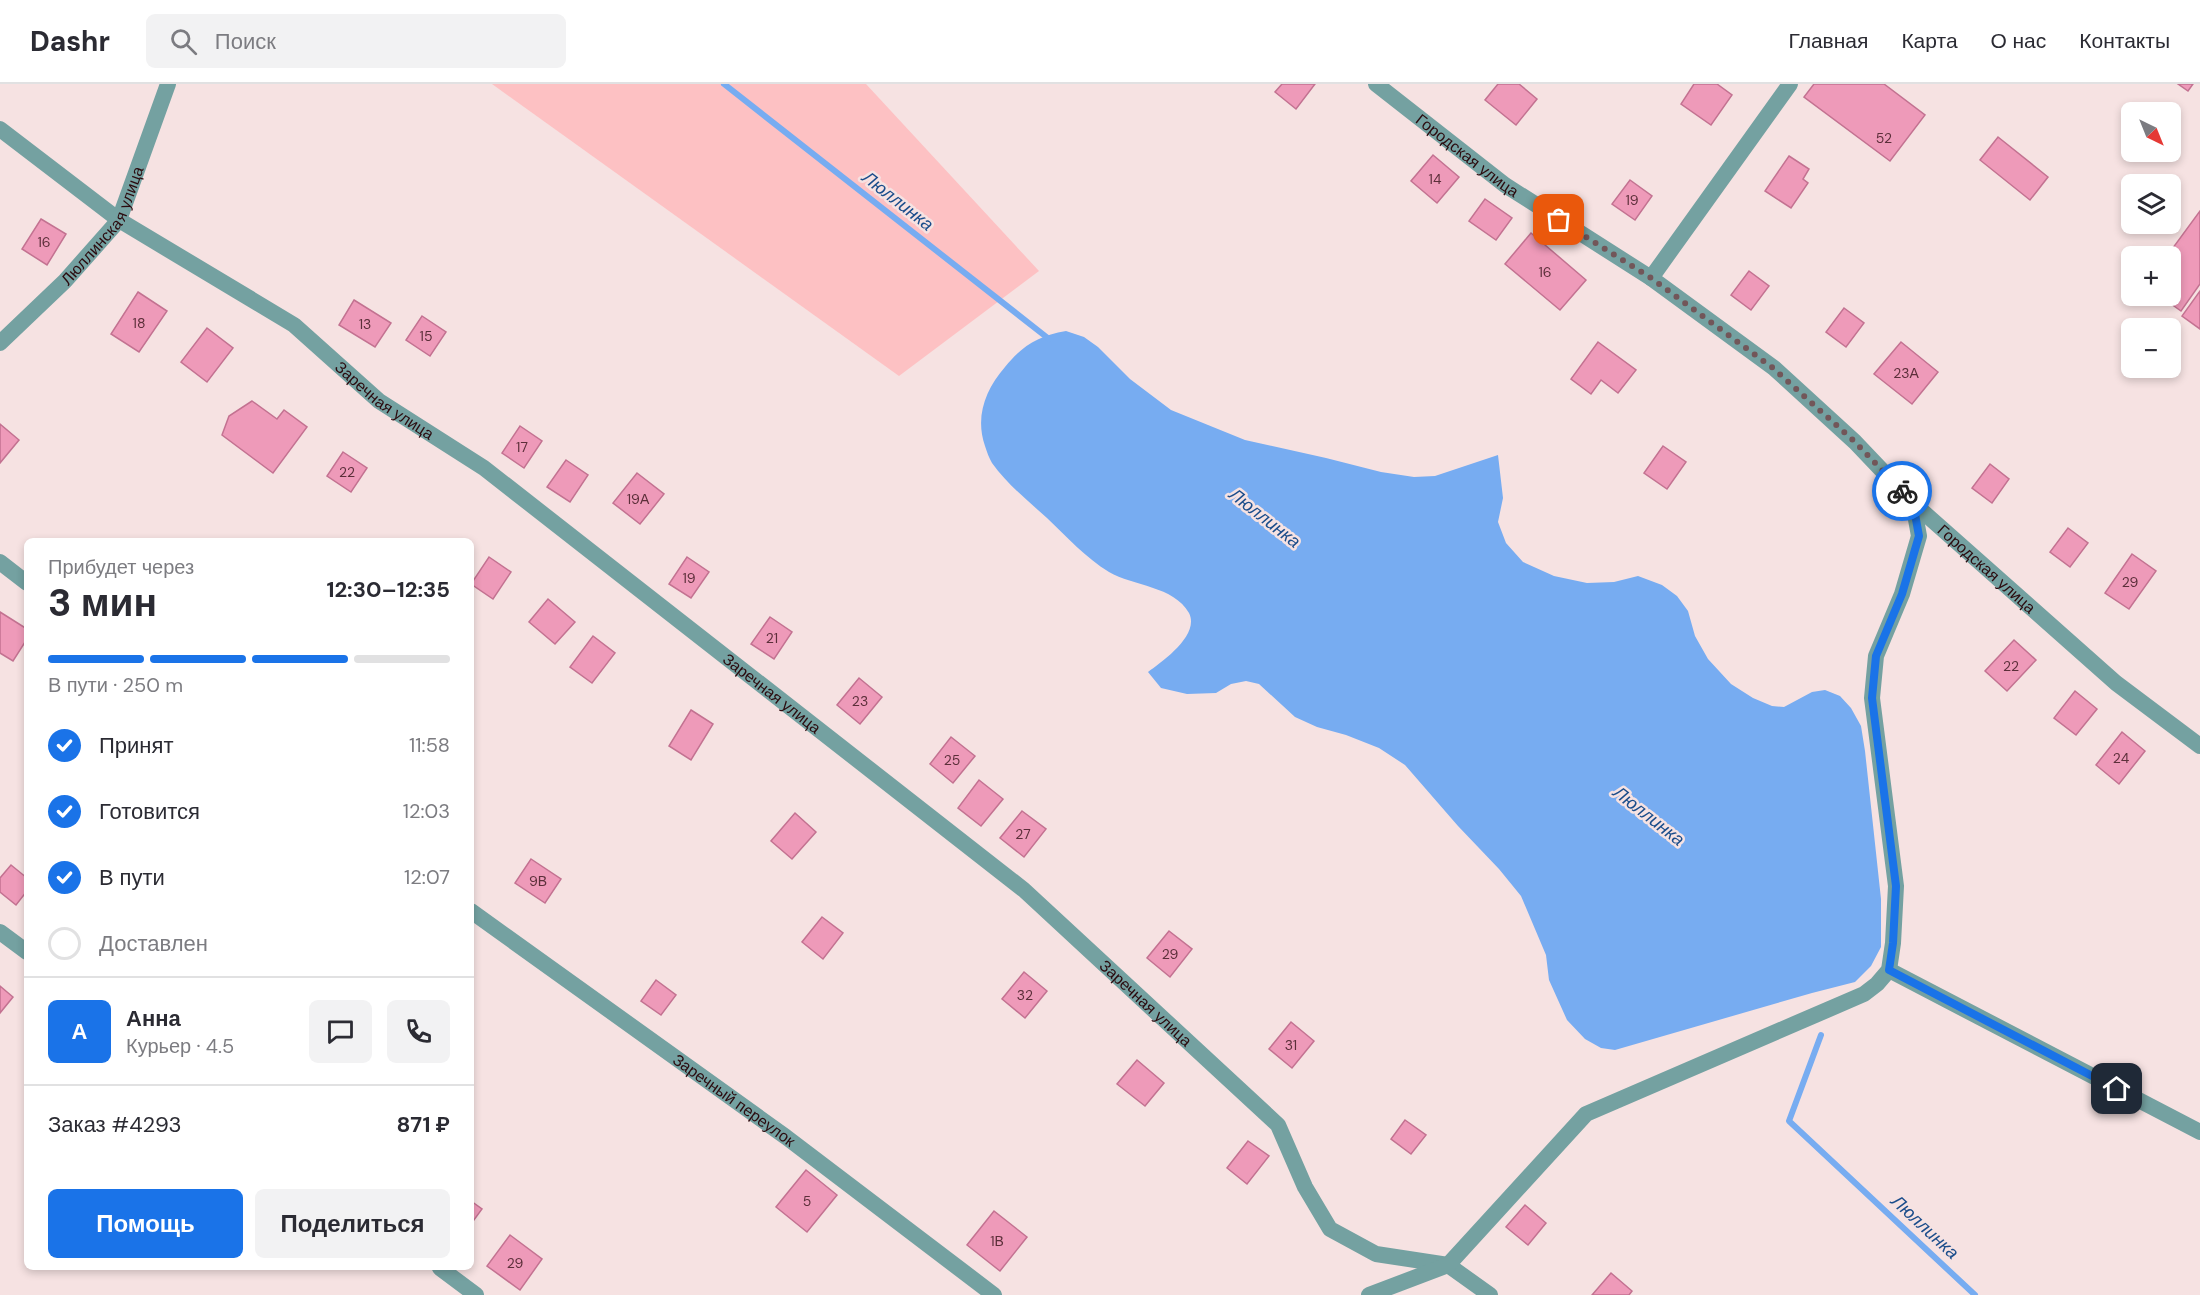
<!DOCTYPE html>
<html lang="ru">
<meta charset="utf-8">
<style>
:root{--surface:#fff;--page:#f2f2f3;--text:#2b2b33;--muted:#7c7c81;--line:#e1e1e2;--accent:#1a73e8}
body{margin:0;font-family:"DM Sans",sans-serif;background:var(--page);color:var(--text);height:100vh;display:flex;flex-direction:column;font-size:22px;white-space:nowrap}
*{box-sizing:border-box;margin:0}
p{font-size:20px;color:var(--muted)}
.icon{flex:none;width:33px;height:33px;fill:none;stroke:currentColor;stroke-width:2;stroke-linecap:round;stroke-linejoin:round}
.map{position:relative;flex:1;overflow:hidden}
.side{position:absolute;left:24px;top:454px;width:450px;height:732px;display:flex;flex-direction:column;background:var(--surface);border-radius:9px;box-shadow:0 3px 9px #0003}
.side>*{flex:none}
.needle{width:39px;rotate:137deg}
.tools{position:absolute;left:2121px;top:18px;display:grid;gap:12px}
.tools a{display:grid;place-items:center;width:60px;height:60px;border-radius:9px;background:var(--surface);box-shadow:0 3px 9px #0003;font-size:30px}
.pin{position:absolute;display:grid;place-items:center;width:51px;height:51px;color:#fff;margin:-26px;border-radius:12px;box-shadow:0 3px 9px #0006}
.courier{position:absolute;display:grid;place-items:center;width:60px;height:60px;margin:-30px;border:4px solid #1a73e8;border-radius:50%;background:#fff;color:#222;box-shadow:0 2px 8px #0007}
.overview em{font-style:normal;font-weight:700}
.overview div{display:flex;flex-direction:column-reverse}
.overview{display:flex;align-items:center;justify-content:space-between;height:102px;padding:0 24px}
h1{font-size:39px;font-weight:700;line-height:45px}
.bar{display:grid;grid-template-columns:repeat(4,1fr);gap:9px 6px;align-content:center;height:72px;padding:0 24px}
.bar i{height:8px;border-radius:4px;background:var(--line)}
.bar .current{background:var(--accent)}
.bar p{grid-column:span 4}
.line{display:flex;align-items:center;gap:15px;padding:0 24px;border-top:2px solid var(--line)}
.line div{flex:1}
.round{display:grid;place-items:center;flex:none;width:63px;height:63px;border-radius:9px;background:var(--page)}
ol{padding:0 24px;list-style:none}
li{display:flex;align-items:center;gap:18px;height:66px}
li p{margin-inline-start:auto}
li .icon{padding:6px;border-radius:50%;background:var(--accent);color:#fff;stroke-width:4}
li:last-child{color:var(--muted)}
li i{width:33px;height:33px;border:3px solid var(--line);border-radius:50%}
.cta{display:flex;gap:12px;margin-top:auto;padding:12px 24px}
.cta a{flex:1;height:69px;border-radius:9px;background:var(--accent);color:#fff;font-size:24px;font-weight:700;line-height:69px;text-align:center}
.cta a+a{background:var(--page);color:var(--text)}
header{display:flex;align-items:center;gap:36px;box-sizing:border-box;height:84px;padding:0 30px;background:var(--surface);border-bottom:2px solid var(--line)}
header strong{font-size:28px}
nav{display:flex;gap:33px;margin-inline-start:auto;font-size:21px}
.search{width:420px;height:54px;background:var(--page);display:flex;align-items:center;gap:15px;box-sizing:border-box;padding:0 21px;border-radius:9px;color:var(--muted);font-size:22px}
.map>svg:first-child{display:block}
.green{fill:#fdc1c3}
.water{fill:#77acf1}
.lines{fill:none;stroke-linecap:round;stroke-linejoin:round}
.stream{stroke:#77acf1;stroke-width:6}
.building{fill:#ee9ab9;stroke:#c37291;stroke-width:1.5}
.minor{stroke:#74a1a1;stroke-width:16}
.done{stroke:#725659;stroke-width:6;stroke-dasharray:0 10.8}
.route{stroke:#1a73e8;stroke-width:8}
.labels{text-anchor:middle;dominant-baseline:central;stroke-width:5;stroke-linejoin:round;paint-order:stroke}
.number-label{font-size:14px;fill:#5c2f3a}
.street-label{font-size:16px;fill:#2b0b0f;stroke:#f6e2e2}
.water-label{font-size:18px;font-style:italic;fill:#1b4d8b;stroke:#f6e2e2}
</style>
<header>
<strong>Dashr</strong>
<div class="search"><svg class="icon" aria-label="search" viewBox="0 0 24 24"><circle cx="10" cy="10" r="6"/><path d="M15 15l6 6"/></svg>Поиск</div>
<nav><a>Главная</a><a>Карта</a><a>О нас</a><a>Контакты</a></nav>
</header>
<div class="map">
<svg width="2200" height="1211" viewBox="0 0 2200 1211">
<rect width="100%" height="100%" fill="#f6e2e2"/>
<path class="green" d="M492 0H866L1039 187 899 292Z"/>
<path class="water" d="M1066 247 1084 253 1098 263 1130 295 1171 326 1245 356 1326 374 1381 388 1414 393 1435 392 1498 371 1503 414 1498 438 1506 459 1523 478 1554 492 1587 499 1614 498 1638 492 1662 501 1677 512 1688 527 1695 552 1708 575 1731 600 1753 614 1772 622 1784 623 1812 608 1825 606 1840 612 1851 624 1861 642 1865 667 1881 815V863L1871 882 1855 898 1812 909 1615 966 1601 964 1585 955 1567 936 1549 896 1546 871 1521 812 1499 785 1458 742 1405 681 1379 664 1346 651 1317 643 1295 633 1259 600 1246 597 1231 600 1216 609 1187 610 1161 604 1148 588C1163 577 1200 551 1189 529 1174 502 1133 502 1109 488 1086 474 1067 453 1047 434 1028 417 1007 400 992 379 989 374 987 368 985 362 975 333 985 306 1005 283 1023 261 1038 252 1066 247Z"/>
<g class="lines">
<g class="stream">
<path d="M724 0 1049 255"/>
<path d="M1821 951 1789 1037 1975 1211"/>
</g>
</g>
<g class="building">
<path d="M1282 0H1315L1296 25 1275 8Z"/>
<path d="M1498 0H1519L1537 15 1516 41 1485 16Z"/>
<path d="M1694 0H1717L1732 11 1711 41 1681 20Z"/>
<path d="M1814 0H1884L1925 31 1890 77 1804 13Z"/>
<path d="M2178 0H2193L2188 7Z"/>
<path d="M1998 53 2048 93 2030 116 1980 76Z"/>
<path d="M1433 71 1459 93 1437 119 1411 97Z"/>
<path d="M1789 72 1809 85 1803 95 1808 99 1791 124 1765 107Z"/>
<path d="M1630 96 1652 112 1635 136 1612 120Z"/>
<path d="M1485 115 1512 134 1496 156 1469 137Z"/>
<path d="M2200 127V200L2181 227 2160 212H2170V172H2167Z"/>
<path d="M41 135 66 150 47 181 22 165Z"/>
<path d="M1531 149 1586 196 1560 226 1505 180Z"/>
<path d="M1749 187 1769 202 1751 226 1731 211Z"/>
<path d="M2200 207V245L2182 232Z"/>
<path d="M138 208 167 227 139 268 111 250Z"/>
<path d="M354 216 391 239 375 263 339 241Z"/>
<path d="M1844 224 1864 239 1846 263 1826 248Z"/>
<path d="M422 232 446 248 430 272 406 256Z"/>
<path d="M207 244 233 264 207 298 181 278Z"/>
<path d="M1598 258 1636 286 1618 309 1601 296 1591 310 1571 295Z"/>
<path d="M1901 258 1938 288 1912 320 1874 290Z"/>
<path d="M252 317 277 335 284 326 307 343 273 389 222 351 229 332Z"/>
<path d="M0 340 19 356 0 379Z"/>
<path d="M520 342 542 357 524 384 502 369Z"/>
<path d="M1663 362 1686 378 1667 405 1644 389Z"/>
<path d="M343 368 367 384 351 408 327 392Z"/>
<path d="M566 376 588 391 570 418 547 403Z"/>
<path d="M1990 380 2009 395 1992 419 1972 404Z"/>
<path d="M637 389 664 410 640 440 613 419Z"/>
<path d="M2068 444 2088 459 2070 483 2050 468Z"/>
<path d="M2132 470 2156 487 2129 525 2105 509Z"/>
<path d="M489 473 511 488 493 515 471 500Z"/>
<path d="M687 473 709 488 691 514 669 500Z"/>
<path d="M548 515 575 538 555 560 529 538Z"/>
<path d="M0 528 27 545V555L13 577 0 569Z"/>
<path d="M770 533 792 548 774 575 751 560Z"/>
<path d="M593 552 615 569 592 599 570 583Z"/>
<path d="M2014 556 2036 576 2007 607 1985 587Z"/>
<path d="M859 594 882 613 860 640 837 621Z"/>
<path d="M2075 607 2097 625 2076 651 2054 634Z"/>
<path d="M691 626 713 640 691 676 669 662Z"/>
<path d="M2122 648 2145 667 2119 700 2096 681Z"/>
<path d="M951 653 975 672 953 699 930 680Z"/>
<path d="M979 696 1003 715 981 742 958 724Z"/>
<path d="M1022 727 1046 745 1024 773 1000 754Z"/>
<path d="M795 729 816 748 792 775 771 757Z"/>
<path d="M531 775 561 795 545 819 515 799Z"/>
<path d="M11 781 27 794V807L16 821 0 808V794Z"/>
<path d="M822 833 843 849 823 875 802 858Z"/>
<path d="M1169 847 1192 865 1170 893 1147 874Z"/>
<path d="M1024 888 1047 907 1025 934 1002 915Z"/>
<path d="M656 896 676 911 661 931 641 917Z"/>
<path d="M0 902 13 913 0 929Z"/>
<path d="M1291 938 1314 957 1292 984 1269 965Z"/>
<path d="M1137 976 1164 999 1145 1022 1117 1000Z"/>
<path d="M1405 1036 1426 1051 1411 1070 1391 1055Z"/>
<path d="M1248 1057 1269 1072 1247 1100 1227 1084Z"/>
<path d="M806 1086 837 1111 807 1148 776 1123Z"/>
<path d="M471 1117 482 1125 471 1140Z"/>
<path d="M1525 1121 1546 1139 1528 1161 1506 1143Z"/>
<path d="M994 1127 1027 1153 1000 1187 967 1161Z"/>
<path d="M510 1151 542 1175 520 1206 487 1182Z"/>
<path d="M1611 1189 1632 1207 1629 1211H1592Z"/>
</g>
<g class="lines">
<g class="minor">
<path id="s1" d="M1376 0 1505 101 1651 194 1774 284 1855 358 1913 419 2116 599 2200 662"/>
<path id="s2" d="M0 45 119 136 294 241 379 317 484 384 1024 806 1278 1041 1305 1103 1330 1145 1376 1170 1448 1181 1490 1211"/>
<path d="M1651 194 1790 0"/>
<path id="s3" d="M0 259 65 197 119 136 168 0"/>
<path d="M0 478 27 499"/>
<path id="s4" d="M471 827 786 1053 994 1211"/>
<path d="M0 848 27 868"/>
<path d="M1889 886 2200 1048"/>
<path d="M440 1184 476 1211"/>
<path d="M1369 1211 1448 1181 1586 1030 1864 910 1877 900 1889 886 1893 859 1896 802 1872 614 1876 572 1902 510 1919 452 1913 419"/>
</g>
</g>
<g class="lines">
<path class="done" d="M1559 136 1651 194 1773 284 1855 358 1902 407"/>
<path class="route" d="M1902 407 1913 419 1919 452 1902 510 1876 572 1872 614 1896 802 1893 859 1889 886 2117 1005"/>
</g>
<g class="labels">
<g class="number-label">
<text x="1884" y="54">52</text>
<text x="1435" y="95">14</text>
<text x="1632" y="116">19</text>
<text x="44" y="158">16</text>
<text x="1545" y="188">16</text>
<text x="139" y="239">18</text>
<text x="365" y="240">13</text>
<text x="426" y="252">15</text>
<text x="1906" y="289">23А</text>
<text x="522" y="363">17</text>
<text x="347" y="388">22</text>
<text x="638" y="415">19А</text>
<text x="689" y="494">19</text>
<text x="2130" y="498">29</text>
<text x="772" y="554">21</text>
<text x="2011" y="582">22</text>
<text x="860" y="617">23</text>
<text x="2121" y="674">24</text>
<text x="952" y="676">25</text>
<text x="1023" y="750">27</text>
<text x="538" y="797">9В</text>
<text x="1170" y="870">29</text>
<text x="1025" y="911">32</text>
<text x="1291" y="961">31</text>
<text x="807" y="1117">5</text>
<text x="997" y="1157">1В</text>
<text x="515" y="1179">29</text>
</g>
<g class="street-label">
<text stroke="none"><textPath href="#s1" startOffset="116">Городская улица</textPath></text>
<text stroke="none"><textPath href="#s3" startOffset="158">Люллинская улица</textPath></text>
<text stroke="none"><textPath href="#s2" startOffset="472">Заречная улица</textPath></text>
<text stroke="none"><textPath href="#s1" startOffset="782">Городская улица</textPath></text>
<text stroke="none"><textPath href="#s2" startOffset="958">Заречная улица</textPath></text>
<text stroke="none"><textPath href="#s2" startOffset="1444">Заречная улица</textPath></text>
<text stroke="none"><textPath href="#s4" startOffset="324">Заречный переулок</textPath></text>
</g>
<g class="water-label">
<text transform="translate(898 117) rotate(38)">Люллинка</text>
<text transform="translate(1265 434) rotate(38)">Люллинка</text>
<text transform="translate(1649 732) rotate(38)">Люллинка</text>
<text transform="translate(1925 1143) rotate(43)">Люллинка</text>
</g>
</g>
</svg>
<div class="tools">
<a><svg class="needle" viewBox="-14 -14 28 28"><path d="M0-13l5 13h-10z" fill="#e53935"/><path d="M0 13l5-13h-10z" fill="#7c7c81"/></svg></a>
<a><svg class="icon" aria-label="layers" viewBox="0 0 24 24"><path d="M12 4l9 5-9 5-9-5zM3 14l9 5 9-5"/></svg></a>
<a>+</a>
<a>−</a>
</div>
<div class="pin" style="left:1559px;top:136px;background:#ea580c"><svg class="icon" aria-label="bag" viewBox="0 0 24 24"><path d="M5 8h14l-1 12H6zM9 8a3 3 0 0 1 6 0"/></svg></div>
<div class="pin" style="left:2117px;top:1005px;background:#1f2937"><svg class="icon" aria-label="home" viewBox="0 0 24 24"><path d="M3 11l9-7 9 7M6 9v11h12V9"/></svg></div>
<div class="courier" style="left:1902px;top:407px"><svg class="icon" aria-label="bike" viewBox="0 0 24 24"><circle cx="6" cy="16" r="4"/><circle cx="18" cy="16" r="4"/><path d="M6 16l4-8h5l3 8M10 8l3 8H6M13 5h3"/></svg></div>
<section class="side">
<div class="overview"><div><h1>3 мин</h1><p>Прибудет через</p></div><em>12:30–12:35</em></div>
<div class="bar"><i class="current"></i><i class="current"></i><i class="current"></i><i></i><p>В пути · 250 m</p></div>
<ol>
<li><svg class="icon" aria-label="check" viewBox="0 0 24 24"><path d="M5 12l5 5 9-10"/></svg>Принят<p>11:58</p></li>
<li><svg class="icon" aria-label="check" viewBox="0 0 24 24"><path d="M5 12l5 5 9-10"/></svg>Готовится<p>12:03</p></li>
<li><svg class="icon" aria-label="check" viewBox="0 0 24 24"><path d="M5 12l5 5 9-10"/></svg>В пути<p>12:07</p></li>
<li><i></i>Доставлен</li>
</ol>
<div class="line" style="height:108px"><b class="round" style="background:var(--accent);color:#fff">А</b><div><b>Анна</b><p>Курьер · 4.5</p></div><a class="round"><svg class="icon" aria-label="chat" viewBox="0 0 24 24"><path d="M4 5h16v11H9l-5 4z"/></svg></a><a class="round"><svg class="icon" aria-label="phone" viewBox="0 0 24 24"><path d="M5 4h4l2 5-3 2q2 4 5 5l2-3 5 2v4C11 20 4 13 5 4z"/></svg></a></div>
<div class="line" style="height:78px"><div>Заказ #4293</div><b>871 ₽</b></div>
<div class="cta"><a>Помощь</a><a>Поделиться</a></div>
</section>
</div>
